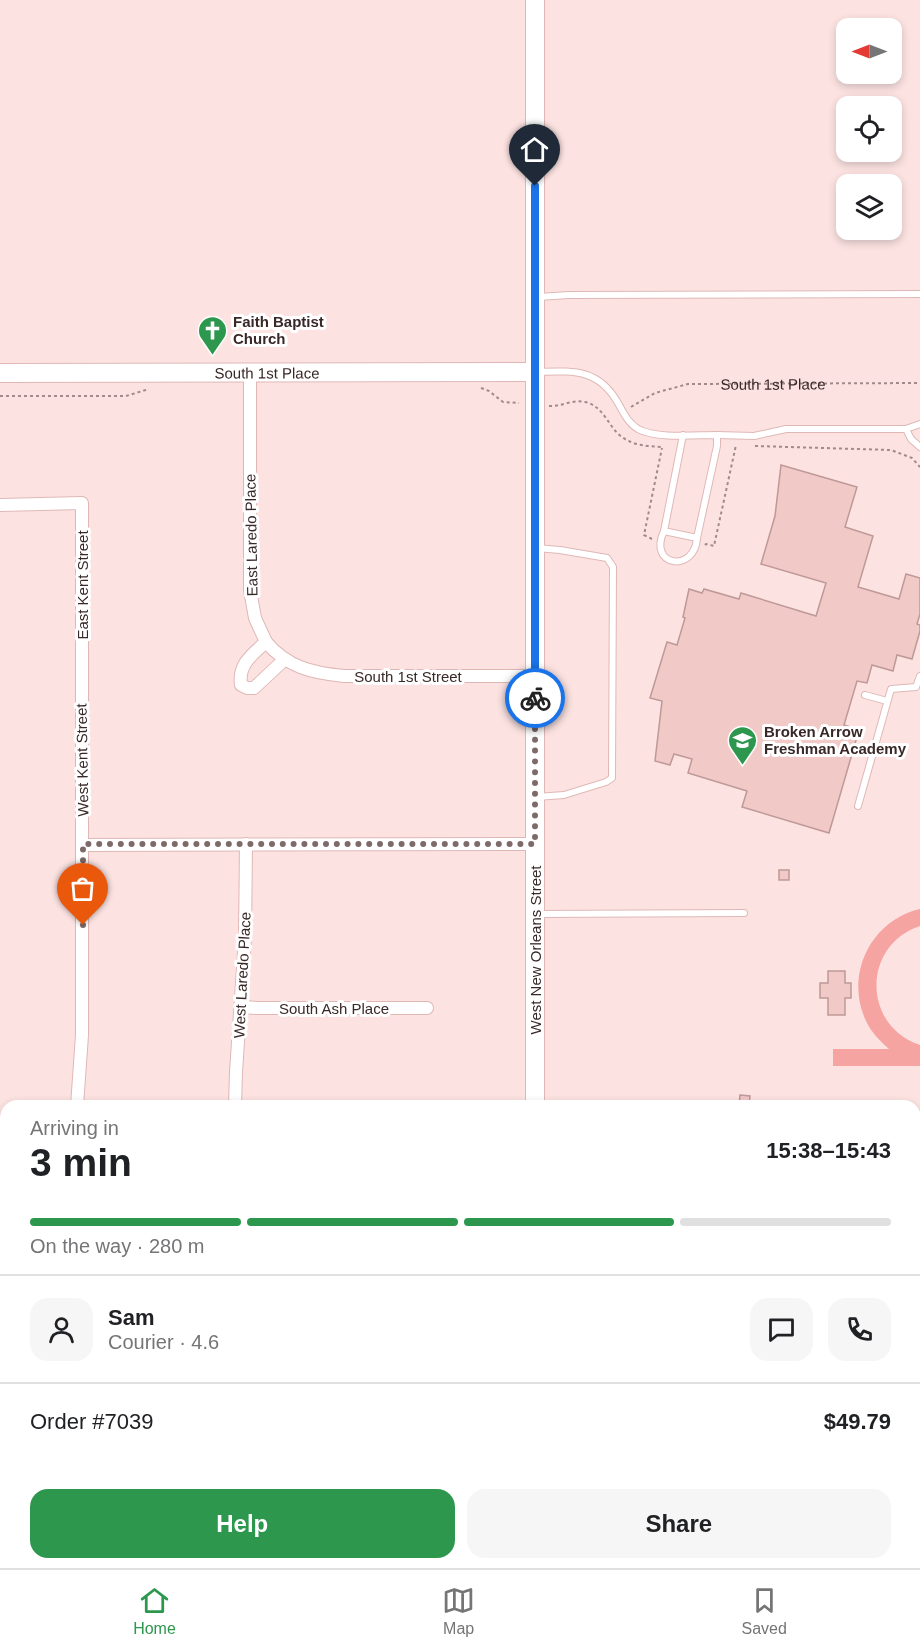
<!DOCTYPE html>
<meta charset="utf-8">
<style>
:root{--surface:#fff;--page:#f6f6f6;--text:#202124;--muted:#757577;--line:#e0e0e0;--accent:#2d974e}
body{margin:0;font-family:Helvetica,sans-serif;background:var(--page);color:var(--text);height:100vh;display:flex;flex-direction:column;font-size:22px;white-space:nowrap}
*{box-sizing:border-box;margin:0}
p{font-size:20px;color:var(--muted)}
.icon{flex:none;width:33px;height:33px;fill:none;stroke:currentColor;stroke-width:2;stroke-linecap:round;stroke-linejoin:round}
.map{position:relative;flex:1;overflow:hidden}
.details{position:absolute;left:0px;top:1100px;width:921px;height:470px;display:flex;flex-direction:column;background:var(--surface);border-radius:18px 18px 0 0;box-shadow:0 3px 9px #0003}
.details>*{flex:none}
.needle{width:39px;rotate:270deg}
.controls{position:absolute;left:836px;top:18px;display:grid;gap:12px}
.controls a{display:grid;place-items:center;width:66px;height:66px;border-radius:12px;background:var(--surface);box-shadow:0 3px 9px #0003;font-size:30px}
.pin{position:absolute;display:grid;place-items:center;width:51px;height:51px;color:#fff;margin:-62px -26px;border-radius:50% 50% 50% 0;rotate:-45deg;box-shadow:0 0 6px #0007}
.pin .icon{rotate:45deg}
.courier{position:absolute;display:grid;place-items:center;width:60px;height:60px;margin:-30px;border:4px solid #1a73e8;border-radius:50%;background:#fff;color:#222;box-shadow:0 2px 8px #0007}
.head em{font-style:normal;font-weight:600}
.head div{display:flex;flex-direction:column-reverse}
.head{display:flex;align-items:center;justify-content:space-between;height:102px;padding:0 30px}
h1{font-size:39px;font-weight:600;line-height:45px}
.bar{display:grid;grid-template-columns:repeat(4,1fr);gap:9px 6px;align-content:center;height:72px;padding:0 30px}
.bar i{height:8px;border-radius:4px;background:var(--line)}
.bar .active{background:var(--accent)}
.bar p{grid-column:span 4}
.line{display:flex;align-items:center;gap:15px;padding:0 30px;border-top:2px solid var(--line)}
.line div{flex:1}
.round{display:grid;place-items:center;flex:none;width:63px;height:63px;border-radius:18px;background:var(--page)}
.cta{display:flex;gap:12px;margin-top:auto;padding:12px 30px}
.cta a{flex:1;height:69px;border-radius:18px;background:var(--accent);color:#fff;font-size:24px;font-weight:600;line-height:69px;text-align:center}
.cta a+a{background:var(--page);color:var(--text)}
.dock{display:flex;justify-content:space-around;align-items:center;height:84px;border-top:2px solid var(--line);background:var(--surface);font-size:16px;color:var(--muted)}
.dock a{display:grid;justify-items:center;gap:3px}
.dock .active{color:var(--accent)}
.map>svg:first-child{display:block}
.green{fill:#f5a4a2}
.building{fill:#f1c9c7;stroke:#be9997;stroke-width:1.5}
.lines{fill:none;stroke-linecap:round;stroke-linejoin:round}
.lane-casing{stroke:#dfb8b6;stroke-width:8}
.street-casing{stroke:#dfb8b6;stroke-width:14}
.secondary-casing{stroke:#dfb8b6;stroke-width:20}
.path{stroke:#a08b8a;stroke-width:2;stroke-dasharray:3 3;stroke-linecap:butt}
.lane{stroke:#fff;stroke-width:6}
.street{stroke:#fff;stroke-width:12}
.secondary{stroke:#fff;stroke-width:18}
.done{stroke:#7d6a69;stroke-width:6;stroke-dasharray:0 10.8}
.route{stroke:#1a73e8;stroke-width:8}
.labels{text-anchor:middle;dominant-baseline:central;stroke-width:6;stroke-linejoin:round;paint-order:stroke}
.poi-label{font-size:15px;font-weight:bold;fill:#382928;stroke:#fff;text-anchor:start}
.street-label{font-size:15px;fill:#382928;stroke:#fff}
</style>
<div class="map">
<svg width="920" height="1568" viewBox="0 0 920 1568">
<rect width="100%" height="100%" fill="#fce3e2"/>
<g class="green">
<path d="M920 909V926C862 945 862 1026 920 1045V1066H833V1049H889C880 1041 871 1032 866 1021 844 975 871 920 920 909Z"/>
<rect x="915" y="1125" width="5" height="386"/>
</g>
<g class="building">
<path d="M781 465 857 487 845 527 873 536 858 587 899 599 906 574 920 578V614L917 624 920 625V631L912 659 897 655 893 671 872 665 867 683 857 681 844 725 859 730 829 833 742 807 747 791 688 773 692 759 674 754 670 765 655 761 662 701 650 698 667 642 677 645 685 618 683 617 689 589 702 593 704 589 739 599 741 593 816 616 826 583 761 564 775 516Z"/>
<rect x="779" y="870" width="10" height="10"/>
<path d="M828 971H845V983H851V998H845V1015H828V998H820V983H828Z"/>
<path d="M740 1095 750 1096 749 1106 739 1105Z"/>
</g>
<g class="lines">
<defs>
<g id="lane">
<path d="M538 297 569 295 920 294"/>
<path d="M537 372C573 371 598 368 618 403 623 412 628 423 638 429 657 439 695 435 717 435V446L697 538 664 531 683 435"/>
<path d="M906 429 911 439 920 447"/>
<path d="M717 435 754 436 786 429H906L920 424"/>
<path d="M664 531C647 567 695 573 697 538"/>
<path d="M865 695 887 701"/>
<path d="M536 797 564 795 606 782 612 778 613 567 607 558 560 550 536 548"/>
<path d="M858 806 891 689 916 687 920 676"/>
<path d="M536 914 744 913"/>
<path d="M0 1474 6 1471"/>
<path d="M915 1520H920"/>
<path d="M187 1563V1568"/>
<path d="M597 1563V1568"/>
<path d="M0 1565 135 1563"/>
<path d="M160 1568V1563"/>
<path d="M491 1568V1563"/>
</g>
<g id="street">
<path d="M250 372V590L255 618 266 642C252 655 238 664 241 685L247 688H254L284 660"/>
<path d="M0 505 82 503V1035L77 1106"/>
<path d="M266 642C287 667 312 673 344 676H535"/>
<path d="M83 845 535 844"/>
<path d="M241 1007 258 1008H427"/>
<path d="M235 1106 236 1072 245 938 246 844"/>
<path d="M0 1159 6 1161"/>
</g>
<g id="secondary">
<path id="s2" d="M0 373 535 372"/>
<path d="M535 1106V0"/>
<path d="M535 1563V1568"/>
</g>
</defs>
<use href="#lane" class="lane-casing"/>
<use href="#street" class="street-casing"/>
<use href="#secondary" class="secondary-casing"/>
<g class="path">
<path d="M481 388 489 391 503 402 519 403"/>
<path d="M0 396H126L149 389"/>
<path d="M549 406C561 407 572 399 585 402 604 406 608 427 622 437 634 446 648 446 662 447"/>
<path id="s1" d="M631 407 655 393 688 384 920 383"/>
<path d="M755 446 891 450 912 458 920 467"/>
<path d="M652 539 644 535 662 448"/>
<path d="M705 545 706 544 714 546 736 445"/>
</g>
<use href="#lane" class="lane"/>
<use href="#street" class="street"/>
<use href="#secondary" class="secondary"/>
</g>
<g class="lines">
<path class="done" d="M83 925V844H535V698"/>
<path class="route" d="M535 698V186"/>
</g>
<defs>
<symbol id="church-pin" viewBox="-11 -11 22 30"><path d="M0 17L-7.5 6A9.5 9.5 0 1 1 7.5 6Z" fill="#2d974e" stroke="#fff"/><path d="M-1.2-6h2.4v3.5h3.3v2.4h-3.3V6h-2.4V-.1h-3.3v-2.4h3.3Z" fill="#fff"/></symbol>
<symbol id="school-pin" viewBox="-11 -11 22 30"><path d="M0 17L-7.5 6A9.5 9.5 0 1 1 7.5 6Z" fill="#2d974e" stroke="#fff"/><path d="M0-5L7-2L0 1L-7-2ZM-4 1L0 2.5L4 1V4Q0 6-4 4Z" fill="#fff"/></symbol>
</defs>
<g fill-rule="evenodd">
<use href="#church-pin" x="196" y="314" width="33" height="45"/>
<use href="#school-pin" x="726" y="724" width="33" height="45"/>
</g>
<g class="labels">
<g class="poi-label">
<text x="233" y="321">Faith Baptist<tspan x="233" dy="17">Church</tspan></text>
<text x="764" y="731">Broken Arrow<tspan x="764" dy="17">Freshman Academy</tspan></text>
</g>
<g class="street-label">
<text stroke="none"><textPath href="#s2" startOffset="267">South 1st Place</textPath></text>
<text stroke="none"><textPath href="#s1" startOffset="147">South 1st Place</textPath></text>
<text transform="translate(251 535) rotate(-91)">East Laredo Place</text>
<text transform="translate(82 585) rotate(-90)">East Kent Street</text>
<text x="408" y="676">South 1st Street</text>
<text transform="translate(82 760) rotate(-91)">West Kent Street</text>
<text transform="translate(535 950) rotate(-90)">West New Orleans Street</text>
<text transform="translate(242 975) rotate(-87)">West Laredo Place</text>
<text x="334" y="1008">South Ash Place</text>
</g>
</g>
</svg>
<div class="controls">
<a><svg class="needle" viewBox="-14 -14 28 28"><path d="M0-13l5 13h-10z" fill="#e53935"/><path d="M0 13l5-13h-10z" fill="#757577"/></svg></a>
<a><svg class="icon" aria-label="locate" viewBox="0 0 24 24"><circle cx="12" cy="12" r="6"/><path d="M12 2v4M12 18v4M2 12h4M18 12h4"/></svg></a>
<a><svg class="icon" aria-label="layers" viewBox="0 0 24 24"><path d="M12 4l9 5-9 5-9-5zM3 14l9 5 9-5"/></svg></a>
</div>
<div class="pin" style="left:83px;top:925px;background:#ea580c"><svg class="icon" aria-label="bag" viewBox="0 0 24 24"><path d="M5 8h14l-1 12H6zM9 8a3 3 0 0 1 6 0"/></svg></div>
<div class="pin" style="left:535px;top:186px;background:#1f2937"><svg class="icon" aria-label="home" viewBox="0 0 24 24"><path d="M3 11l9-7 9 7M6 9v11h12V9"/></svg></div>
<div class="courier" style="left:535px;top:698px"><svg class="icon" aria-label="bike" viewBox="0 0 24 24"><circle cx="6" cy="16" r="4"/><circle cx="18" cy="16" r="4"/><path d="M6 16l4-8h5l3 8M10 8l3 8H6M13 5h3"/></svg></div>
<section class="details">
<div class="head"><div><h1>3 min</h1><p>Arriving in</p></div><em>15:38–15:43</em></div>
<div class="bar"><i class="active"></i><i class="active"></i><i class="active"></i><i></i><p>On the way · 280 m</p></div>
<div class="line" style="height:108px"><a class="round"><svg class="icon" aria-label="person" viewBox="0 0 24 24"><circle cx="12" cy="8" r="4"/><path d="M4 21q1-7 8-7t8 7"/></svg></a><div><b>Sam</b><p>Courier · 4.6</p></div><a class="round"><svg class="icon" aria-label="chat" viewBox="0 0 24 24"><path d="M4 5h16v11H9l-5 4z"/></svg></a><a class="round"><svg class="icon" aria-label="phone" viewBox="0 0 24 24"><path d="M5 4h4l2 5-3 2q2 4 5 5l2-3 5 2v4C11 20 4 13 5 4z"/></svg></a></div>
<div class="line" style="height:78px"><div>Order #7039</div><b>$49.79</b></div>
<div class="cta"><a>Help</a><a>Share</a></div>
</section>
</div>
<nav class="dock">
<a class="active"><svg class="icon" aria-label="home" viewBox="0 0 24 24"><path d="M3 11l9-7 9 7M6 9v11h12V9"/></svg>Home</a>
<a><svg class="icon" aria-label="map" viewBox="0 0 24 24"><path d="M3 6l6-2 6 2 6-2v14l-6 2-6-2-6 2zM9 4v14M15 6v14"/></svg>Map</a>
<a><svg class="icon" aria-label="saved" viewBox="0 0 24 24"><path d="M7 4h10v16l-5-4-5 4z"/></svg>Saved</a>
</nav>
